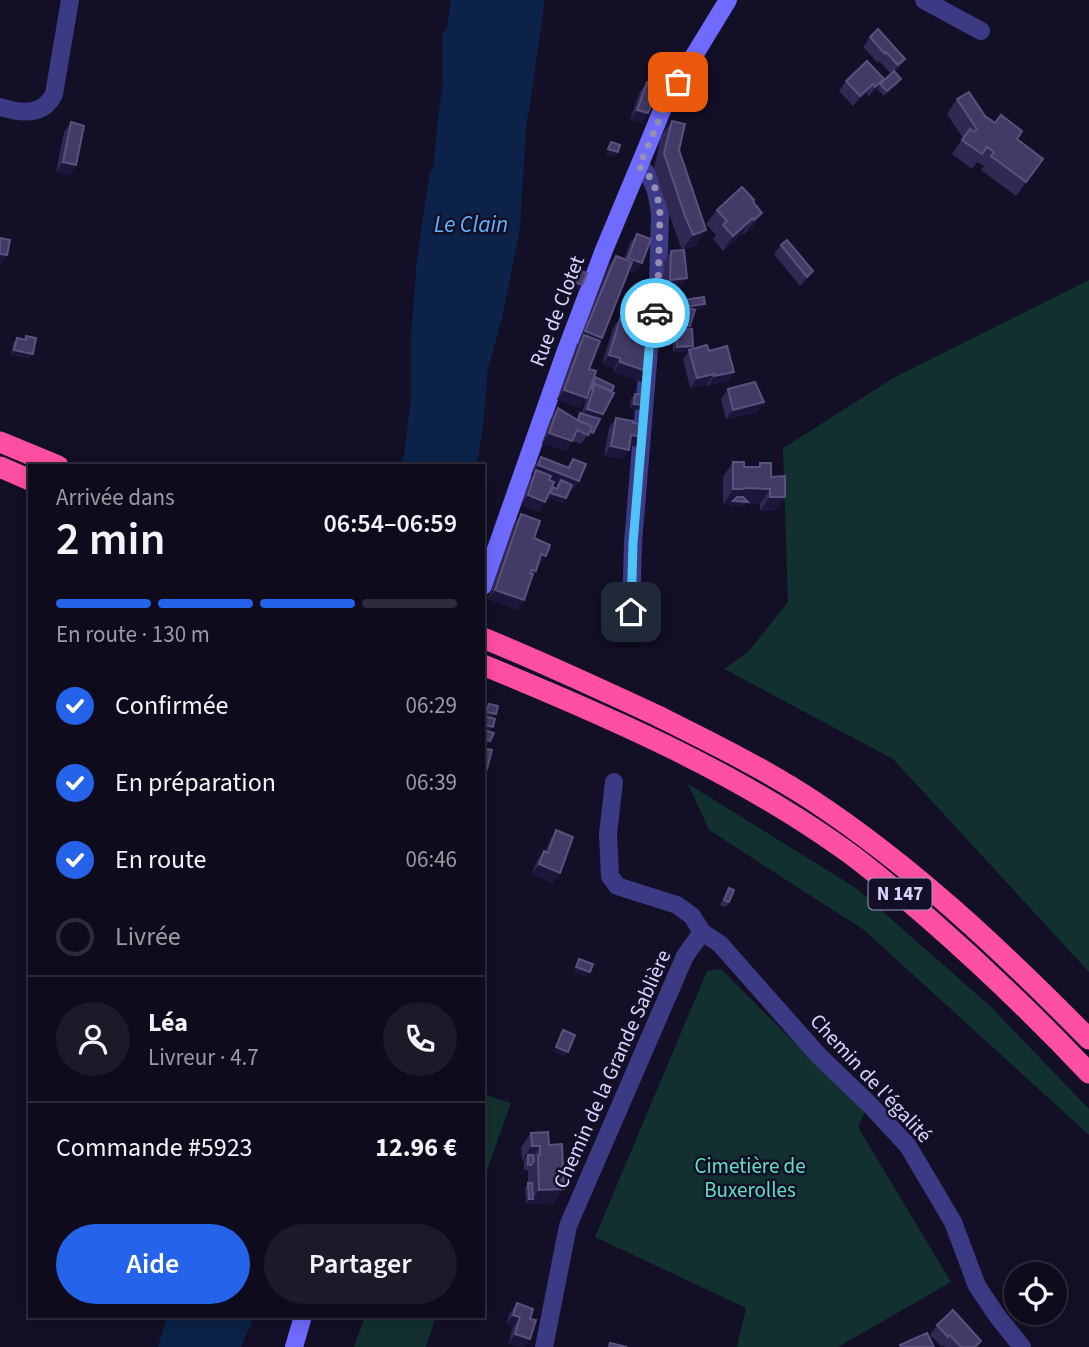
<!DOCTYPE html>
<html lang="fr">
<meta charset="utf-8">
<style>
:root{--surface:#0e0b1c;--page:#1c1929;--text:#f1f3f6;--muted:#9b9ba3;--line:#2e2b3b;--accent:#2563eb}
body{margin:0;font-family:"Source Sans 3",sans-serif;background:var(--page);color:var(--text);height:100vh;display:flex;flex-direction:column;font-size:26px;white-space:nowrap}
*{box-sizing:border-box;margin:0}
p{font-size:23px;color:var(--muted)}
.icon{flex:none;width:38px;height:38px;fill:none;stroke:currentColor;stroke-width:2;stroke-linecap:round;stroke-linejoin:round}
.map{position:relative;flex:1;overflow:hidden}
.details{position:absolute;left:28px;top:464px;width:457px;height:854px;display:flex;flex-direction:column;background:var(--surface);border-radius:0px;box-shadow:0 4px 18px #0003,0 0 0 2px var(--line)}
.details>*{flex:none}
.buttons{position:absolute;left:1004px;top:1262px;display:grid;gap:14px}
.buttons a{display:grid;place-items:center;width:63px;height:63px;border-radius:50%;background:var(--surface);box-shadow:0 4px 18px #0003,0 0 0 2px var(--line);font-size:35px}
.pin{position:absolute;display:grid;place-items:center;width:60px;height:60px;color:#fff;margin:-30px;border-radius:14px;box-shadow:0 4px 10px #0006}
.courier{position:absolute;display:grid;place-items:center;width:70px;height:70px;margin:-35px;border:5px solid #4fc3f7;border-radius:50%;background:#fff;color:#222;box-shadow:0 2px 9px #0007}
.summary em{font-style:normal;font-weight:600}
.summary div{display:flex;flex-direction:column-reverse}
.summary{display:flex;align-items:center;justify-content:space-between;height:119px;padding:0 28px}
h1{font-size:46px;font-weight:600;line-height:52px}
.bar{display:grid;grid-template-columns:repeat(4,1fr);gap:10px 7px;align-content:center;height:84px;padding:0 28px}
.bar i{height:9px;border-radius:5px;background:var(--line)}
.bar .active{background:var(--accent)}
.bar p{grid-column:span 4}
.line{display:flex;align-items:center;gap:18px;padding:0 28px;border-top:2px solid var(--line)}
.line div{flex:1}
.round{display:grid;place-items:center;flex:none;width:74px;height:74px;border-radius:37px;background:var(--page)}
ol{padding:0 28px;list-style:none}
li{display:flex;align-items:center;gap:21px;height:77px}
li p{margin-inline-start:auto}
li .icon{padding:7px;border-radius:50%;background:var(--accent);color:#fff;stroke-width:4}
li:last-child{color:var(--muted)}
li i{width:38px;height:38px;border:4px solid var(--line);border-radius:50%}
.primary-button{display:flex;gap:14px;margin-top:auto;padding:14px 28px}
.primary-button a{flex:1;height:80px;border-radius:42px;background:var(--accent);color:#fff;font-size:28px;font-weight:600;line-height:80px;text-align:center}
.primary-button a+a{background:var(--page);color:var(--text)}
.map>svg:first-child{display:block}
.green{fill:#12302f}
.water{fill:#0c2248}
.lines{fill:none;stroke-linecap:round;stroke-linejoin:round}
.street{stroke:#3d3a85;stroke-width:18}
.secondary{stroke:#6f6bff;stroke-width:18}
.highway{stroke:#ff4fa3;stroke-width:21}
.wall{fill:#312854;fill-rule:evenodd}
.shaded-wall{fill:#1d163a}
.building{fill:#433a66;stroke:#5a527e;stroke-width:2}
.done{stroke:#948fb3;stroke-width:7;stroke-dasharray:0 12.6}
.route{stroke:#4fc3f7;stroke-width:9}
.labels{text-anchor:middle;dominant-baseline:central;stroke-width:5;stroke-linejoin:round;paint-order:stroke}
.shield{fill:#130f26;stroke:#9e99be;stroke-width:2}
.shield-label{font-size:19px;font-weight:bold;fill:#d9d4ff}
.street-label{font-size:21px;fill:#d9d4ff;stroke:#130f26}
.park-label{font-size:21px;fill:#5fe0c0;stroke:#130f26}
.water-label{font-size:23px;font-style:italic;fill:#62b6ff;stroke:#130f26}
</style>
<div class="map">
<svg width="1089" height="1347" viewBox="0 0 1089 1347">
<rect width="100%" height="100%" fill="#130f26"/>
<g class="green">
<path d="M1089 280V972L893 759 724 669 749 651 788 602 783 448 895 377Z"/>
<path d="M688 784 856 888 990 1006 1089 1109V1135L864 930 709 830Z"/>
<path d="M721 969 808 1056 866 1110 858 1127 951 1282 838 1347H737L746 1308 595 1237 707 971Z"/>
<path d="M483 1094 511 1103 483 1182Z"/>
<path d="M365 1316H436L426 1347H354Z"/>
</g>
<g class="water">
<path d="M451 0H545L530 105 526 128 520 229 502 319 488 368 483 428 477 465H401L404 455 411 398V334L417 259 426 196 430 173 434 164 438 115 443 85 442 34 447 29Z"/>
<path d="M167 1316H254L241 1347H158Z"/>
</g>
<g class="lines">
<g class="street">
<path d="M924 0 981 31"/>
<path d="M0 107C20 113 43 117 54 94L70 0"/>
<path d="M631 613 633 543 650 338 658 287 660 214C658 198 655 176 639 167"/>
<path d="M702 932 720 944 819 1056 869 1104 908 1146 953 1222 977 1286 998 1317 1022 1347"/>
<path d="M544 1347 568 1226 685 956 702 932 692 916 677 905 617 886 610 876 608 834 614 782"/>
</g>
<g class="secondary">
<path d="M483 586 564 356 604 250 647 147 665 103 728 0"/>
<path d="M294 1347 303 1316"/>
</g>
<g class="highway">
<path d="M0 442 58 466"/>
<path d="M0 467 30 480"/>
<path d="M483 638C542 662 600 689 658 716 710 742 763 768 812 800 915 868 1003 952 1089 1039"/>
<path d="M483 665C607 716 732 770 842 848 872 869 900 894 928 918 984 967 1038 1019 1089 1073"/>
</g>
</g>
<g class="wall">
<path d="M870 37 905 59 895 72 901 79 898 84 884 96 877 89 869 96 866 93 853 106 839 91 846 81 884 79 880 84 891 74 879 61 878 63 863 47Z"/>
<path d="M647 82 642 123 630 119 640 92Z"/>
<path d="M957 99 985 116 1043 159 1016 196 981 170 984 166 977 162 972 169 952 154 963 138 947 114Z"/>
<path d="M672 121 696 245 682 250 675 231 654 168 661 136Z"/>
<path d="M71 122 76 165 70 175 56 172 64 132Z"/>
<path d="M753 202 762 213 752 228 744 234 743 233 723 251 713 239 716 235 706 224 717 210Z"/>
<path d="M637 234 642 263 635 273 628 270 599 341 589 369 593 381 595 377 603 414 590 437 587 436 581 444 572 441 565 451 542 443 551 418 558 408 577 419 580 413H582L586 399 580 408 557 400 577 344 580 341H579L609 265 616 256 624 259 630 243Z"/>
<path d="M781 245 813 271 806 281 800 286 774 254Z"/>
<path d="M671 251 687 278 680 287 663 290 664 261Z"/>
<path d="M573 268 582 285 579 290 574 288 568 299 564 297 569 286 565 285 570 273Z"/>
<path d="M684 300 705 304 702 308 694 310 690 326 689 329 693 346 690 349 709 351 734 372 727 381 708 386 707 384 690 388 683 359 689 351 673 352 672 335 676 330 682 329 680 328 681 325 677 324 681 312 680 305Z"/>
<path d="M626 309 642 336 649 372 642 382 613 372 614 368 602 364 613 328Z"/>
<path d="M26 336 29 358 11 355 13 343 17 338 24 339Z"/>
<path d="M728 389 764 402 757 412 726 419 721 399Z"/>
<path d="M635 394 640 410 630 409 631 399Z"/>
<path d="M616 418 637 447 629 445 622 459 604 456 609 428Z"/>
<path d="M541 457 567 467 573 459 579 481 572 491 570 490 563 503 547 498 539 512 521 505 530 480 533 475H531L534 467ZM553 483 557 485 556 488 553 487 550 491Z"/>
<path d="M733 462 744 467H758L760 463 771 477 775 511H760V504L747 503 745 506H729L731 504H723V477Z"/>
<path d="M521 514 534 538 546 556 540 565H538L517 610 488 599 514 524Z"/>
<path d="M556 830 553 883 532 874 537 861 544 851 545 852 550 840Z"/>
<path d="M729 888V902L726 907 720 905Z"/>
<path d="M548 1132 554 1203 526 1204 525 1188 528 1183V1170H524V1160H522L521 1147 531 1133Z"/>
<path d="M517 1303 533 1309 508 1344 513 1327 506 1324 510 1313Z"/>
<path d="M937 1325 977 1347H945L943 1345 942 1347 930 1335Z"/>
</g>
<g class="shaded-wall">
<path d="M905 59 899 69 892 75 898 65Z"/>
<path d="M884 79 877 89 869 96 875 87Z"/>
<path d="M901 79 898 84 884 96 887 91Z"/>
<path d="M873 84 866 93 853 106 860 96Z"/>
<path d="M637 110 648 113 642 123 630 119Z"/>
<path d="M608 149 618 152 614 157 605 154Z"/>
<path d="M63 162 76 165 70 175 56 172Z"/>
<path d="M762 213 752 228 744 234 754 220Z"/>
<path d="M753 218 743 233 723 251 733 236Z"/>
<path d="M706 230 696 245 682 250 693 235Z"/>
<path d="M0 254 7 255 0 265Z"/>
<path d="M628 258 642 263 635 273 621 267Z"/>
<path d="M813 271 806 281 800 286 807 277Z"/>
<path d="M687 278 680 287 663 290 670 280Z"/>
<path d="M569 280 582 285 579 290 565 285Z"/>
<path d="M705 304 702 308 683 312 684 307Z"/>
<path d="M680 319 684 320 681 325 677 324Z"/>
<path d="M683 324 690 326 687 331 680 328Z"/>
<path d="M585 331 602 338 595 347 584 335 580 341H579Z"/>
<path d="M693 346 689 351 673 352 677 347Z"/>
<path d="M14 350 33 354 29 358 11 355Z"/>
<path d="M609 355 620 358 614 368 602 364Z"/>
<path d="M620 362 649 372 642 382 613 372Z"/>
<path d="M734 372 727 381 708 386 714 376Z"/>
<path d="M714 374 707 384 690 388 697 378Z"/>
<path d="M564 390 587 398 580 408 557 400Z"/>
<path d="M764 402 757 412 726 419 733 410Z"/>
<path d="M634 404 643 405 640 410 630 409Z"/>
<path d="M587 409 603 414 597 424 580 418Z"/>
<path d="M576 425 593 433 590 437 587 436 588 435Z"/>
<path d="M549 433 572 441 565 451 542 443Z"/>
<path d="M631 435 643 437 637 447 624 444Z"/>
<path d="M611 446 629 450 622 459 604 456Z"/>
<path d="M538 465 579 481 572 491 559 486 561 480 557 485 534 476 536 470 533 475H531Z"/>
<path d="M744 488 770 489 760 504 747 503 745 506H729L731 504H723L733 489Z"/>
<path d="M550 493 566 498 563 503 547 498Z"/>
<path d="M528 495 545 502 539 512 521 505Z"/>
<path d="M770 497H785L775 511H760Z"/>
<path d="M541 554 546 556 540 565 535 564Z"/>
<path d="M495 590 524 600 517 610 488 599Z"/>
<path d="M486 712 496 714 493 719 483 717Z"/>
<path d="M483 725 493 727 490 732 483 730Z"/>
<path d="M483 739 490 741 483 751 484 748 483 749Z"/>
<path d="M539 864 560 873 553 883 532 874Z"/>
<path d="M576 967 590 972 587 977 573 972Z"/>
<path d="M556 1047 568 1052 564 1057 553 1052Z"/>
<path d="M532 1146H540L530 1160 528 1155 524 1160H522Z"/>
<path d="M564 1189 554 1203 526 1204 529 1199H533L539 1190Z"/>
<path d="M513 1315 520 1317 513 1327 506 1324Z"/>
<path d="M515 1334 530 1339 525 1347H519L508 1344Z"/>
</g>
<g class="building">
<path d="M878 29 905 59 898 65 886 52 885 54 870 37Z"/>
<path d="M867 61 884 79 875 87 873 84 860 96 846 81Z"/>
<path d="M894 71 901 79 887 91 880 84Z"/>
<path d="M647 82 659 86 648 113 637 110Z"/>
<path d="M969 92 985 116 995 123 1001 115 1022 131 1017 139 1043 159 1026 182 991 156 994 152 987 147 982 154 962 140 970 129 974 132 977 129 957 99Z"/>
<path d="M672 121 685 124 679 150 706 230 693 235 685 216 664 153Z"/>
<path d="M71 122 84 126 76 165 63 162Z"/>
<path d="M611 142 620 145 618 152 608 149Z"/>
<path d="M742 187 754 200 753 202 762 213 754 220 753 218 733 236 723 225 727 221 717 210Z"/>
<path d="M637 234 651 239 642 263 628 258Z"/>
<path d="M0 238 10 240 7 255 0 254Z"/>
<path d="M787 240 813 271 807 277 781 245Z"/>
<path d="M684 250 687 278 670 280 671 251Z"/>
<path d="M616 256 632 262 602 338 585 331Z"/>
<path d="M573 268 587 273 582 285 569 280Z"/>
<path d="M571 284 575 285 571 294 567 293Z"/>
<path d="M704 297 705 304 684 307 695 310 690 326 683 324 684 320 680 319 684 307V300Z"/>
<path d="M626 309 650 319 642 336 652 339 649 372 620 362V358L609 355 620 319Z"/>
<path d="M692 329 693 346 677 347 676 330Z"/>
<path d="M584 335 600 341 589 369 596 371 587 398 564 390Z"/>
<path d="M26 336 36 338 33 354 14 350 17 338 26 340Z"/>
<path d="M707 345 709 351 727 346 734 372 714 376V374L697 378 689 350Z"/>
<path d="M595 377 614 386 612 391 595 384 591 389Z"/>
<path d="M755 382 764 402 733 410 728 389Z"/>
<path d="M595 384 614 393 603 414 587 409Z"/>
<path d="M635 394 644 395 643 405 634 404Z"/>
<path d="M558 408 579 421 592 426 588 435 577 430 572 441 549 433Z"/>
<path d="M580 413 600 419 593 433 590 431 592 426 578 420Z"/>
<path d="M616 418 633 421V423L645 425 643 437 631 435 629 450 611 446Z"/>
<path d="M541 457 569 468 573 459 586 464 579 481 538 465Z"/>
<path d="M733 462H744V467H760V463H771V477L785 476V497H770V489L744 488 742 489H733Z"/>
<path d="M536 470 551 476 549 480 554 482 545 502 528 495Z"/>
<path d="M561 480 572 485 566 498 550 493 553 487 557 489Z"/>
<path d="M737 497H743L748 502 733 501Z"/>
<path d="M521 514 540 521 534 538 550 545 546 556 541 554 536 571 531 570 530 573 533 574 524 600 495 590Z"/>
<path d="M489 704 498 706 496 714 486 712Z"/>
<path d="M483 711 486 712 485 716 495 719 493 727 485 725 486 720 483 719Z"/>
<path d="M483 719 486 720 484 730 494 733 490 741 483 739Z"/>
<path d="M484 748 492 750 483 783V751Z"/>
<path d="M556 830 573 837 560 873 539 864 544 851 548 853Z"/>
<path d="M729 888 734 890 729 902 724 900Z"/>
<path d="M579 959 593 964 590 972 576 967Z"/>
<path d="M563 1030 575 1035 568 1052 556 1047Z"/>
<path d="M548 1132 549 1145 562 1144 564 1189 539 1190 538 1155H540V1146H532L531 1133Z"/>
<path d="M528 1155H533L534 1161 531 1165H528Z"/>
<path d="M528 1183H532L533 1199H529Z"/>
<path d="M1050 1267 1055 1274H1045L1043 1272Z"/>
<path d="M517 1303 533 1309 530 1319 536 1320 530 1339 515 1334 520 1317 513 1315Z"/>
<path d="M953 1310 981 1341 975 1347H961L950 1335 948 1337 937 1325Z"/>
<path d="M927 1333 934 1347H901L900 1345Z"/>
<path d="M610 1343 627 1347H609Z"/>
</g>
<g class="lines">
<path class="done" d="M655 313 658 287 660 214C658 197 655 176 639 167L666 103 678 82"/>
<path class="route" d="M631 612 633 543 650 338 655 313"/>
</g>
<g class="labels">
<rect class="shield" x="868.5" y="878.5" width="63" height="31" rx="5"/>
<g class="shield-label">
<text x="900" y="894">N 147</text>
</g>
<g class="street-label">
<text transform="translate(557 311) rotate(-69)">Rue de Clotet</text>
<text transform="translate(612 1069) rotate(-66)">Chemin de la Grande Sablière</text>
<text transform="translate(871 1078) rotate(47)">Chemin de l'égalité</text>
</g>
<g class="park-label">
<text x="750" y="1166">Cimetière de<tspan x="750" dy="24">Buxerolles</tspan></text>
</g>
<g class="water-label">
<text x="471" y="224">Le Clain</text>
</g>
</g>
</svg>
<div class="buttons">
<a><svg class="icon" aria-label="locate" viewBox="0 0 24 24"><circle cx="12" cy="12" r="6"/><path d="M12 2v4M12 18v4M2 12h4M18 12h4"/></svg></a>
</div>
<div class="pin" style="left:678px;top:82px;background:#ea580c"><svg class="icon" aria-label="bag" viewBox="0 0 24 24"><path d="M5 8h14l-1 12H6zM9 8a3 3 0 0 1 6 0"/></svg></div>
<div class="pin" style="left:631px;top:612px;background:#1f2937"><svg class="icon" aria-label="home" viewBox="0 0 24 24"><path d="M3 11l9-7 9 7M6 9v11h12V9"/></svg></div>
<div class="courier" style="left:655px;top:313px"><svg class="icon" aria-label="car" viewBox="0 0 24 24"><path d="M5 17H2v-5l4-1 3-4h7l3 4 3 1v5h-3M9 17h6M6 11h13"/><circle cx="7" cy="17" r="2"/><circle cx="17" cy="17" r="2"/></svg></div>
<section class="details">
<div class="summary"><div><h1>2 min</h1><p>Arrivée dans</p></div><em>06:54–06:59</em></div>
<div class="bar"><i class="active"></i><i class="active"></i><i class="active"></i><i></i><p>En route · 130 m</p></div>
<ol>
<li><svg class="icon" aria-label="check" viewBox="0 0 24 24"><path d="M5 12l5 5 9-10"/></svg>Confirmée<p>06:29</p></li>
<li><svg class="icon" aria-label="check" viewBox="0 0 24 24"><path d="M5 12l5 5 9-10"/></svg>En préparation<p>06:39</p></li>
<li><svg class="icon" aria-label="check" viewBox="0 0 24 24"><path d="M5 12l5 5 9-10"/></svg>En route<p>06:46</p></li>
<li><i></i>Livrée</li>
</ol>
<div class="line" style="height:126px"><a class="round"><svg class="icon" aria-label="person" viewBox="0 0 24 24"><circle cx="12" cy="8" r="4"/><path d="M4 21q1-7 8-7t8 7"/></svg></a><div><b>Léa</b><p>Livreur · 4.7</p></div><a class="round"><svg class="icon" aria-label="phone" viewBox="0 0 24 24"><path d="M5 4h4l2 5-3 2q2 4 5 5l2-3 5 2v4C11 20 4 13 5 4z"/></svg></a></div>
<div class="line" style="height:91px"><div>Commande #5923</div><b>12.96 €</b></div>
<div class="primary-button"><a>Aide</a><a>Partager</a></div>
</section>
</div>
